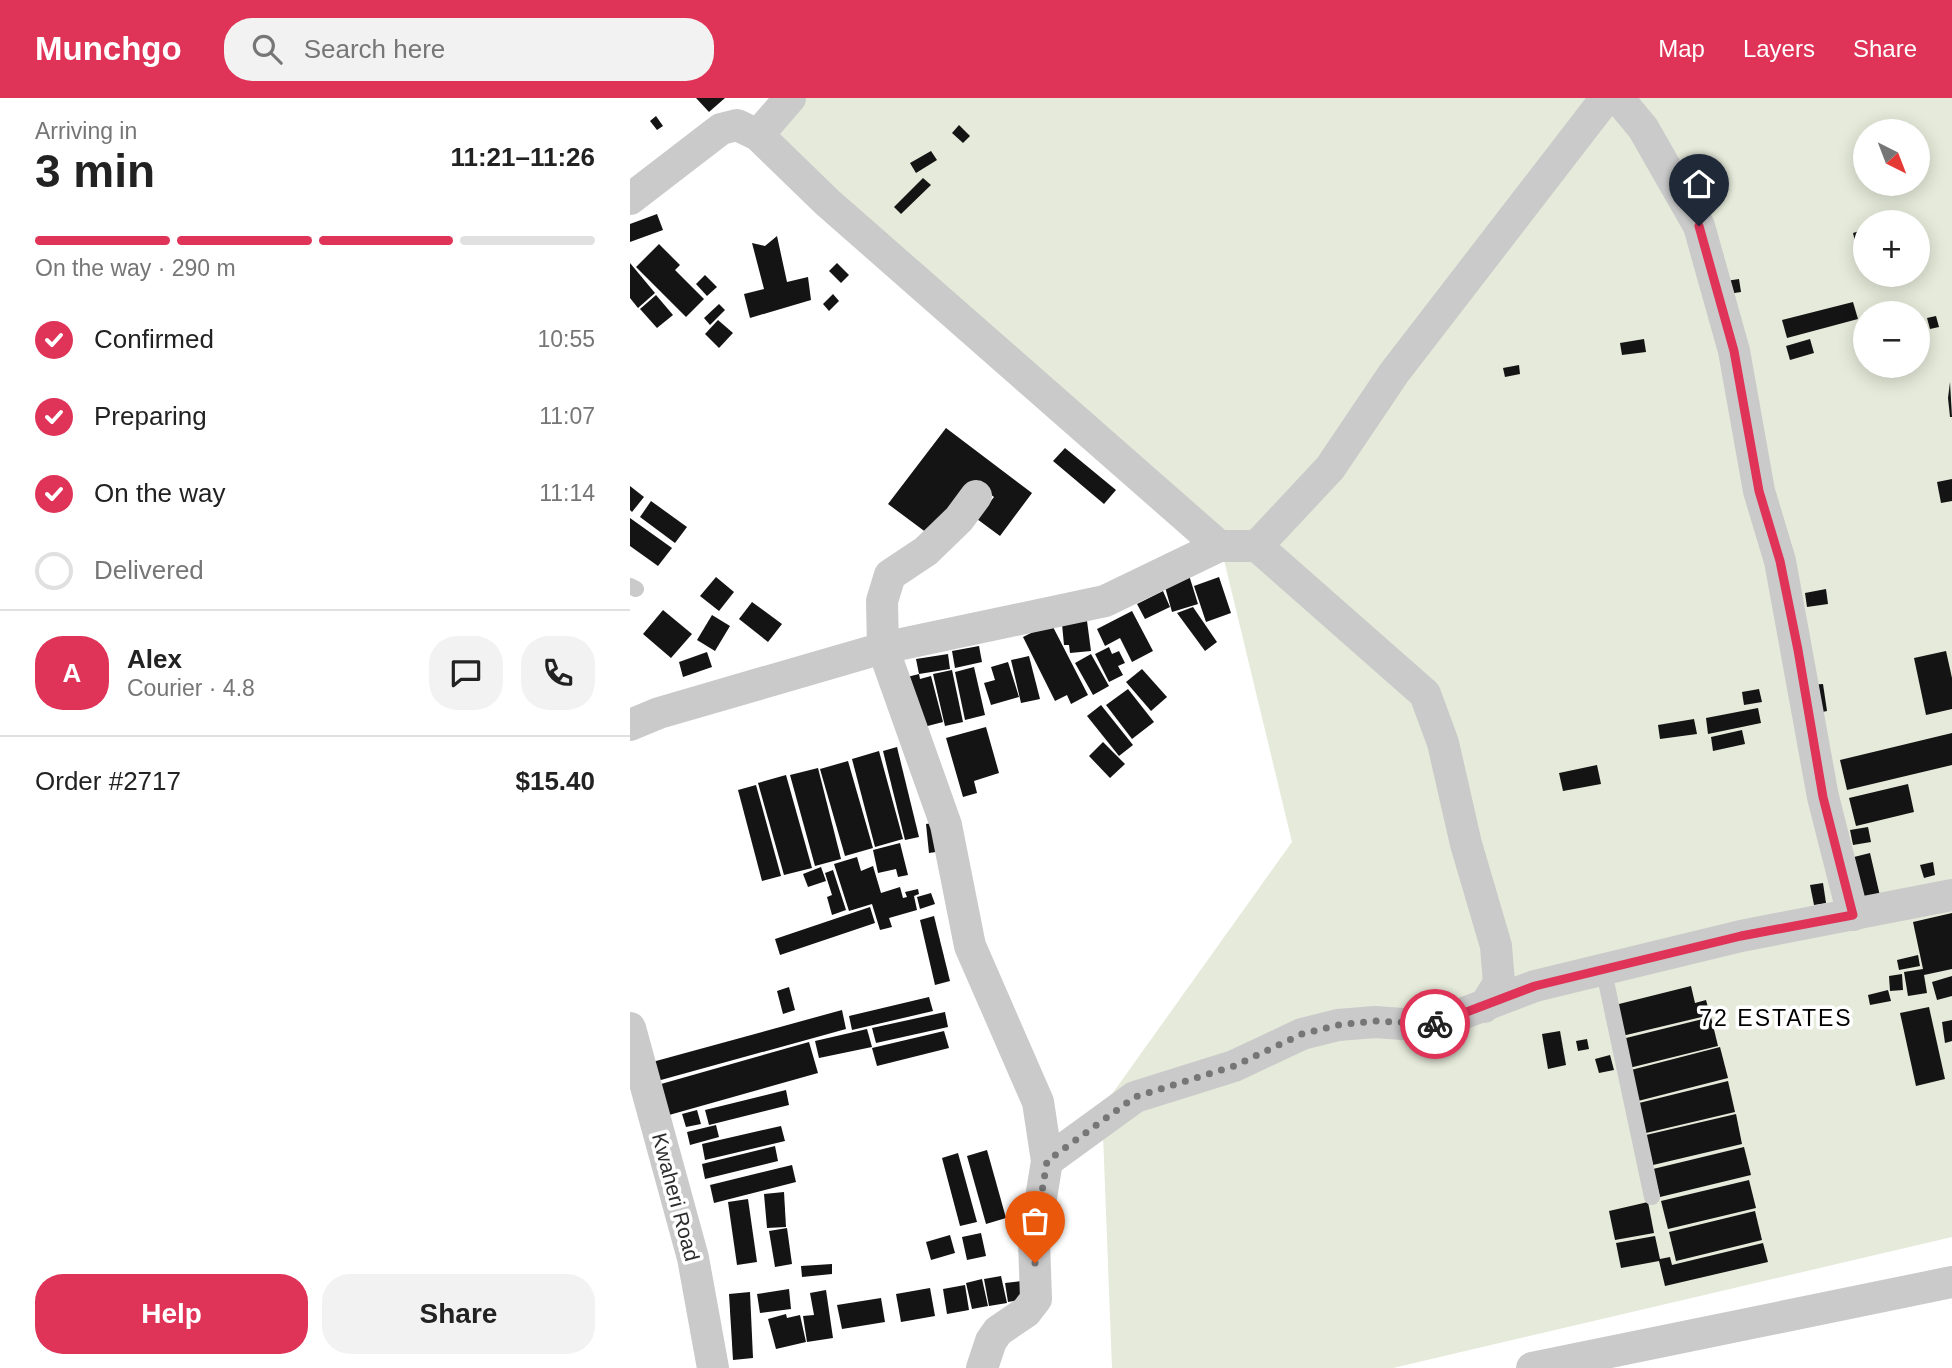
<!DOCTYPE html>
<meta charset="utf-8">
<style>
:root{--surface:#fff;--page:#f2f2f2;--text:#222;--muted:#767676;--line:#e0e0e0;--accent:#df3358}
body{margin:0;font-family:Arial,sans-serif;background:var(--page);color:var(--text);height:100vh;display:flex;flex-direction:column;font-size:26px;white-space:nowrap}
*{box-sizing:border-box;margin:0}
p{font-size:23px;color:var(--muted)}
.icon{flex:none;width:38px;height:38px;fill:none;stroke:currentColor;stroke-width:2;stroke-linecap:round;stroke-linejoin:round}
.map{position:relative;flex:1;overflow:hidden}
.panel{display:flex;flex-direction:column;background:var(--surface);width:630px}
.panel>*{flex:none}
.needle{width:46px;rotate:138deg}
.controls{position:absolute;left:1223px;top:21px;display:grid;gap:14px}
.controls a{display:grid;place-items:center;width:77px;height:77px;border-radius:50%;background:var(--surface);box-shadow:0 4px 18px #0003;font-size:35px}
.pin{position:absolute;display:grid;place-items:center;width:60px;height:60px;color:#fff;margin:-72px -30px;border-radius:50% 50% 50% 0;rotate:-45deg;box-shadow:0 0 7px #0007}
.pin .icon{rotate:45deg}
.courier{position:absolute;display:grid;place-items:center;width:70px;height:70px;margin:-35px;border:5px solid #df3358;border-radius:50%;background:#fff;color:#222;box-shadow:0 2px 9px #0007}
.head em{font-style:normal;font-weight:700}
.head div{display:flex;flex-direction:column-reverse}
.head{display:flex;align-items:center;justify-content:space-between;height:119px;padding:0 35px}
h1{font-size:46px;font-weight:700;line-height:52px}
.bar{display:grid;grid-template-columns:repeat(4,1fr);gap:10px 7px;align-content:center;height:84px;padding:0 35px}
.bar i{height:9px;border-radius:5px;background:var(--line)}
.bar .on{background:var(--accent)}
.bar p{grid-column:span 4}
.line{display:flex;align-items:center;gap:18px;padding:0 35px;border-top:2px solid var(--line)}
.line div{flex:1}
.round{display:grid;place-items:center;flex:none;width:74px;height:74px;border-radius:28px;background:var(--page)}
ol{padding:0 35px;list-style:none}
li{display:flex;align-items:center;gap:21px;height:77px}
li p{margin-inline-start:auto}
li .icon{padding:7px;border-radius:50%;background:var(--accent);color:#fff;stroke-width:4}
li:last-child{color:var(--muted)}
li i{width:38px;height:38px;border:4px solid var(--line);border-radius:50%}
.cta{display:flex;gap:14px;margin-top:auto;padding:14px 35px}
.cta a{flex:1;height:80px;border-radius:28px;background:var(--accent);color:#fff;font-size:28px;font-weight:700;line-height:80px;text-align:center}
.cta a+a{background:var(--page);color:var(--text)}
header{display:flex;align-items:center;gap:42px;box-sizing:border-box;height:98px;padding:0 35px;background:var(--accent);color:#fff}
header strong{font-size:33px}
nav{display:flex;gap:38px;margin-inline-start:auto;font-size:24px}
.search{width:490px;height:63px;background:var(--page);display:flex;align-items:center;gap:18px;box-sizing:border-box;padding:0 24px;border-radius:28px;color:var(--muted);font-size:26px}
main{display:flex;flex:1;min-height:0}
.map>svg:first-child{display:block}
.green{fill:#e5eada;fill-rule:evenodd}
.building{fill:#141414}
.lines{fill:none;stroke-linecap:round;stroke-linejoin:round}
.lane{stroke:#cacaca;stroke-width:16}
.street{stroke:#cacaca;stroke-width:32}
.done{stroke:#767676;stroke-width:7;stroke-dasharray:0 12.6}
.route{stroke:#df3358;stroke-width:9}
.labels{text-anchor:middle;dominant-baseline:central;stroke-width:7;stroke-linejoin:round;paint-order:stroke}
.street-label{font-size:21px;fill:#2d2d2d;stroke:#fff}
.neighbourhood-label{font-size:23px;letter-spacing:2px;fill:#000;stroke:#fff}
</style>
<header>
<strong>Munchgo</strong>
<div class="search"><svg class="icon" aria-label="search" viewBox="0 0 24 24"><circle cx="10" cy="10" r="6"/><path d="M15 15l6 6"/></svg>Search here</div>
<nav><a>Map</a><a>Layers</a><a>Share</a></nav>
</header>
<main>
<section class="panel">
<div class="head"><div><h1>3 min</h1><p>Arriving in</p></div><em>11:21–11:26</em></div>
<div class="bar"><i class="on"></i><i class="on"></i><i class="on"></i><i></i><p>On the way · 290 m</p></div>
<ol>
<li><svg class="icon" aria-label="check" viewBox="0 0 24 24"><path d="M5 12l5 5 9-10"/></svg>Confirmed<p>10:55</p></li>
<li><svg class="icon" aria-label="check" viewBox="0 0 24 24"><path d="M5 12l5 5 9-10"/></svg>Preparing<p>11:07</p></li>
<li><svg class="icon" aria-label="check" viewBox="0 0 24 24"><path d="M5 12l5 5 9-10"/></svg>On the way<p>11:14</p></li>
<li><i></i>Delivered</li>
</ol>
<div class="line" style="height:126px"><b class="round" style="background:var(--accent);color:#fff">A</b><div><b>Alex</b><p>Courier · 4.8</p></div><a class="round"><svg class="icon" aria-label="chat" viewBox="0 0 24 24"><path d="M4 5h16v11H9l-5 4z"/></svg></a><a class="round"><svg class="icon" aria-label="phone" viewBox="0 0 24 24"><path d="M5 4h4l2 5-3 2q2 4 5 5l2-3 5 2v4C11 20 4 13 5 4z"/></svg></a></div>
<div class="line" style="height:91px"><div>Order #2717</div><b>$15.40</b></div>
<div class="cta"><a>Help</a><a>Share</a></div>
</section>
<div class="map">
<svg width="1322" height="1270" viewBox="0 0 1322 1270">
<rect width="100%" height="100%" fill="#fff"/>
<path class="green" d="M147 0H1322V1139L763 1270H482L472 1010 662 744 594 462 127 20ZM1236 33H1288V86H1236ZM1236 124H1288V177H1236ZM1236 215H1288V268H1236Z"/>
<g class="building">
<path d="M66 0H95L79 14Z"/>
<path d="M26 18 33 28 27 32 20 23Z"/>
<path d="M329 27 340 38 333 45 322 35Z"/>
<path d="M301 53 307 62 286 75 280 65Z"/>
<path d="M293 80 301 87 271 116 264 109Z"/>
<path d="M27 116 33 132 0 144V126Z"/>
<path d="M1236 131V157L1229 159 1223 135Z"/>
<path d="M147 138 157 184 178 179 181 202 120 220 114 196 134 191 122 145 135 148Z"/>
<path d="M29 146 50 167 45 172 74 201 56 219 6 169Z"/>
<path d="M0 165 25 195 8 210 0 200Z"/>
<path d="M207 165 219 177 211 185 199 173Z"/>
<path d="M75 177 87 189 77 198 66 186Z"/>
<path d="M1109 181 1111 194 1098 196 1096 183Z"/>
<path d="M203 196 209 203 199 213 193 206Z"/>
<path d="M26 197 43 217 27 230 10 211Z"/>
<path d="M1223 204 1228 221 1157 240 1152 222Z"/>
<path d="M89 206 95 212 80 227 74 220Z"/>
<path d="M1306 218 1309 229 1300 231 1297 220Z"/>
<path d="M88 222 103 235 89 250 75 236Z"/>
<path d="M1014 241 1016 254 992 257 990 245Z"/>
<path d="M1180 241 1184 255 1160 262 1156 248Z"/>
<path d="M889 267 890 276 875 279 873 270Z"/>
<path d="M1320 284 1322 319H1320L1318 300Z"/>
<path d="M316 330 402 395 370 438 347 421 364 399 343 383 301 438 258 406Z"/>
<path d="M435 350 486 392 474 406 423 363Z"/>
<path d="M1322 381V403L1311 405 1307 384Z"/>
<path d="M0 388 14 399 2 414 0 412Z"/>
<path d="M21 403 57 429 45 445 10 419Z"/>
<path d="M0 420 42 450 28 468 0 448Z"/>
<path d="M558 474 568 506 542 514 533 482Z"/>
<path d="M86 479 104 494 89 513 70 498Z"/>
<path d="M589 479 601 515 576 524 564 488Z"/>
<path d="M1196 491 1198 506 1177 509 1175 495Z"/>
<path d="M533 493 540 509 515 521 507 506Z"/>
<path d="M122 504 152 526 138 544 109 521Z"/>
<path d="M563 509 587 544 575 553 547 515Z"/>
<path d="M33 512 62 536 41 560 13 536Z"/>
<path d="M502 513 523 553 502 564 490 540 475 548 467 531Z"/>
<path d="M82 517 100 528 85 553 67 542Z"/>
<path d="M457 523 461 553 440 555 439 547H434L432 526Z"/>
<path d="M421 525 458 597 441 606 437 597 425 603 393 539Z"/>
<path d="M349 548 352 564 325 570 322 553Z"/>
<path d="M479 549 482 556 489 553 495 565 488 568 493 577 479 584 465 556Z"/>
<path d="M1316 553 1322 580V611L1296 617 1284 560Z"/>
<path d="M77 554 82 569 53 579 49 564Z"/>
<path d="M318 556 320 571 289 576 286 561Z"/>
<path d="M461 556 479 588 463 597 445 565Z"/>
<path d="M399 558 410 601 391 605 381 562Z"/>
<path d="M378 564 389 599 361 607 354 585 365 582 361 569Z"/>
<path d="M344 569 355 617 335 622 325 574Z"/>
<path d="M512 571 537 599 521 613 496 584Z"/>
<path d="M322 572 333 624 315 628 303 576Z"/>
<path d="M289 576 290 581 301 578 313 624 286 631 277 579Z"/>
<path d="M1193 586 1197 613 1183 616 1179 587Z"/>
<path d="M498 591 524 624 502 641 476 607Z"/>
<path d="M1129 591 1132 604 1114 607 1112 594Z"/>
<path d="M471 607 503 647 489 658 457 618Z"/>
<path d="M1128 610 1131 625 1078 636 1076 620Z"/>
<path d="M1064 621 1067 636 1030 641 1028 627Z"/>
<path d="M356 629 369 675 344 683 347 695 333 699 316 640Z"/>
<path d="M1112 632 1115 646 1083 653 1081 639Z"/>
<path d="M1322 635V667L1217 692 1210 662Z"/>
<path d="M473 644 495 666 480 680 459 658Z"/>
<path d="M267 649 289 739 275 742 253 653Z"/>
<path d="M249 653 273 741 245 749 222 661Z"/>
<path d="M218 663 243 750 215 758 190 671Z"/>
<path d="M967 667 971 686 933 693 929 675Z"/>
<path d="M188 670 211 761 185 768 160 677Z"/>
<path d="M156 677 182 770 154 777 128 685Z"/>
<path d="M1278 686 1284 714 1226 728 1219 700Z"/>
<path d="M126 687 151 778 132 783 108 692Z"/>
<path d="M310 724 313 753 299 755 296 726Z"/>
<path d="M1238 729 1241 744 1223 747 1220 732Z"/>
<path d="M270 745 278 777 268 779 266 771 248 775 243 752Z"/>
<path d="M1240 755 1250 798 1234 802 1224 759Z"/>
<path d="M227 759 231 773 243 768 251 795 270 789 273 800 277 799 275 794 288 791 289 796 284 798 287 812 259 820 262 829 250 832 242 806 219 813 204 766Z"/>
<path d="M1303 764 1305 777 1294 780 1290 767Z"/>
<path d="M191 769 196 783 178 789 173 776Z"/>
<path d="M203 772 216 812 202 817 197 799 202 797 195 775Z"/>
<path d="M1193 785 1196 805 1184 807 1180 787Z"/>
<path d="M301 795 305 806 290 811 287 799Z"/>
<path d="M240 809 245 825 150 857 145 841Z"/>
<path d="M1322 815V871L1294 877 1297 895 1278 898 1274 874 1293 871 1283 824Z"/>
<path d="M304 818 320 883 305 887 290 822Z"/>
<path d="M1288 857 1290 868 1269 872 1267 862Z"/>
<path d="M1272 876 1273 892 1260 893 1259 878Z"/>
<path d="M1322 878V898L1307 902 1302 884Z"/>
<path d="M1061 888 1065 905 1076 902 1080 917 992 938 985 907Z"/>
<path d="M159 889 165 912 153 916 147 893Z"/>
<path d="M1258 892 1261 903 1240 907 1238 897Z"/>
<path d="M299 899 303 913 222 932 219 918Z"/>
<path d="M1299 909 1315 981 1286 988 1270 915Z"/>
<path d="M212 912 216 931 20 985 15 966Z"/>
<path d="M315 914 318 929 246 945 242 930Z"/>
<path d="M1081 919 1088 948 999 970 992 941Z"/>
<path d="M1322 922V943L1315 945 1312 924Z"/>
<path d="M237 931 242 949 189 960 185 943Z"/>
<path d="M314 933 319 950 247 968 242 950Z"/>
<path d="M930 933 936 967 918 971 912 936Z"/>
<path d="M957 941 959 951 948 953 946 943Z"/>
<path d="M179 944 188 975 32 1019 24 988Z"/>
<path d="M1090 949 1098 980 1008 1003 1001 972Z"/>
<path d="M980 957 984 972 969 975 965 961Z"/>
<path d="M1098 983 1105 1014 1016 1035 1009 1005Z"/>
<path d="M156 992 159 1007 79 1027 75 1012Z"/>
<path d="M67 1012 71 1026 56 1029 52 1016Z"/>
<path d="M1106 1016 1112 1046 1023 1067 1016 1037Z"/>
<path d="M86 1027 89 1039 60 1047 57 1034Z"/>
<path d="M151 1028 155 1043 75 1062 72 1046Z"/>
<path d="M145 1048 148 1063 75 1081 72 1066Z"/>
<path d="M1114 1049 1121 1077 1030 1099 1023 1071Z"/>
<path d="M357 1052 376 1120 356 1126 337 1058Z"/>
<path d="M328 1055 347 1124 330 1128 312 1060Z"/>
<path d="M162 1067 166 1084 84 1105 80 1087Z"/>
<path d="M1119 1082 1126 1110 1038 1131 1031 1103Z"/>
<path d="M154 1094 156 1129 137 1130 134 1096Z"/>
<path d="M118 1101 127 1164 107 1167 98 1104Z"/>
<path d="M1018 1104 1024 1135 985 1142 979 1113Z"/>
<path d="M1125 1113 1132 1142 1046 1163 1039 1134Z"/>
<path d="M157 1130 162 1166 145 1169 139 1133Z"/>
<path d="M351 1135 356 1158 337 1162 332 1139Z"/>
<path d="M320 1137 325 1155 301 1162 296 1144Z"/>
<path d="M1025 1138 1030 1161 1040 1159 1042 1167 1133 1145 1138 1164 1035 1188 1029 1163 991 1170 986 1145Z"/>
<path d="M202 1166V1176L172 1179 171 1168Z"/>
<path d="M371 1178 377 1205 359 1208 354 1181Z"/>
<path d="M352 1181 358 1208 342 1211 336 1185Z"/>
<path d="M391 1183 394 1201 378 1204 375 1185Z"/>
<path d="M335 1187 339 1212 317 1216 313 1191Z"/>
<path d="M300 1190 305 1218 271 1224 266 1196Z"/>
<path d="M159 1191 161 1211 130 1215 127 1196Z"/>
<path d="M196 1192 203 1240 177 1244 173 1218 184 1217 180 1195Z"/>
<path d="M120 1194 123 1260 103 1262 99 1196Z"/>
<path d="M251 1200 255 1224 212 1231 207 1207Z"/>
<path d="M156 1216 157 1220 170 1217 176 1244 146 1251 138 1221Z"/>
</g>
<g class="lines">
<g class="lane">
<path d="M0 488 6 491"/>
<path d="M974 874 1022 1099"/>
</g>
<g class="street">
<path d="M988 0 1013 30 1069 128 1104 253 1129 393 1150 463 1193 699 1223 817"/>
<path d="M128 37 160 0"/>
<path d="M0 101 91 31 107 27 128 37 197 104 589 448"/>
<path d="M346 398 329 421 296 453 260 477 252 503 253 550 316 727 340 848 408 1004 417 1063 404 1143 406 1201 396 1214 368 1233 361 1243 352 1270"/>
<path d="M627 448 795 596 813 645 836 746 866 848 869 885 854 909"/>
<path d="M0 627 29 615 253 550 475 503 589 448H627L700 370 764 275 976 0"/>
<path d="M0 930 63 1160 83 1270"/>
<path d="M417 1063 505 999 604 968 672 936 708 927 745 924 800 928 905 888 1111 838 1322 797"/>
<path d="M902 1270 1322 1184"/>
</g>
</g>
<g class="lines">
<path class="done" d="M405 1165 404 1143 417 1063 505 999 604 968 672 936 708 927 744 923 805 926"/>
<path class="route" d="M805 926 905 888 1111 838 1223 817 1193 699 1168 552 1150 463 1129 393 1104 253 1069 128"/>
</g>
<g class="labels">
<g class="street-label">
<text transform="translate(46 1099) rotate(75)">Kwaheri Road</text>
</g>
<g class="neighbourhood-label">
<text x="1146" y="920">72 ESTATES</text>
</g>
</g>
</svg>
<div class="controls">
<a><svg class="needle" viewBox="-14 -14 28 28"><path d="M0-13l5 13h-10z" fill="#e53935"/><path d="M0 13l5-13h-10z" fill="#767676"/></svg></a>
<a>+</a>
<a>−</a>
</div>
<div class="pin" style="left:405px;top:1165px;background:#ea580c"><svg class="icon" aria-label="bag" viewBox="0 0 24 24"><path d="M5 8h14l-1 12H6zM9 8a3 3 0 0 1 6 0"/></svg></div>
<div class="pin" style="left:1069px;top:128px;background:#1f2937"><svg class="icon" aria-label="home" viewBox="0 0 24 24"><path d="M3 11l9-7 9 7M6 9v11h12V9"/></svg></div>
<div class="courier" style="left:805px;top:926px"><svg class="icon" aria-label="bike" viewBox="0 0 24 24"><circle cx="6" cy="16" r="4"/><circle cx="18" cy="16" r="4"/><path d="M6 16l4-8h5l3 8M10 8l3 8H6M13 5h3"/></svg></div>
</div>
</main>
